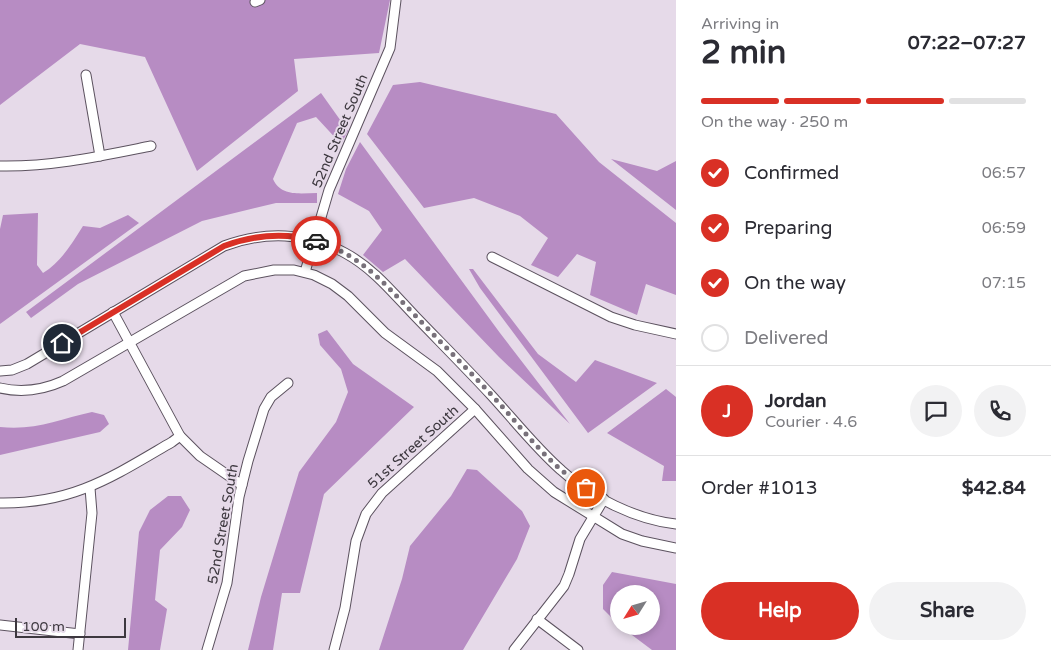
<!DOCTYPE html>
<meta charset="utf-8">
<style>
:root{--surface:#fff;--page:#f2f2f3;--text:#2b2b33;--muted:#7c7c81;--line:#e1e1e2;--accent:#d93025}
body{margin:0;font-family:"Varela Round",sans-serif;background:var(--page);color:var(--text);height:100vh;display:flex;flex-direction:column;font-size:19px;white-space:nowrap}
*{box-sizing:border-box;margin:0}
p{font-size:16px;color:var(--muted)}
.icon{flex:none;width:28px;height:28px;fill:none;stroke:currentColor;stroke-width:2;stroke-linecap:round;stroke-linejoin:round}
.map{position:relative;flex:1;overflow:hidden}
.details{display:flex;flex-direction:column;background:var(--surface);width:375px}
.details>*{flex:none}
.needle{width:32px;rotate:233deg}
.fabs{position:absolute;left:610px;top:585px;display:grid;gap:10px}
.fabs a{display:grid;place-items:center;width:50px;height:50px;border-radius:50%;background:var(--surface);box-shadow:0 2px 8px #0003;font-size:25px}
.scale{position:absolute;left:15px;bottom:12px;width:111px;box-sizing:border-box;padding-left:5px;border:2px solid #3d383f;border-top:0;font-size:14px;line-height:18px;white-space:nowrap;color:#3d383f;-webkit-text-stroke:4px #e6dae9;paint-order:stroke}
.pin{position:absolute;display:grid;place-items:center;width:42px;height:42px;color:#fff;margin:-21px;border:2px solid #fff;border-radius:50%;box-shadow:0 1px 5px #0007}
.courier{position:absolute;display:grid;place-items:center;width:50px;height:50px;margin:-25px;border:4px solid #d93025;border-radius:50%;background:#fff;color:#222;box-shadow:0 1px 6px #0007}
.overview em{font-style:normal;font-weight:700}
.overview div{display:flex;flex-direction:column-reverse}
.overview{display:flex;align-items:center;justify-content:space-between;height:85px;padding:0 25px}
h1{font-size:32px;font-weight:700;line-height:38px}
.bar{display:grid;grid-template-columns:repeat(4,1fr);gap:8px 5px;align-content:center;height:60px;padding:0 25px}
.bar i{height:6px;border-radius:4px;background:var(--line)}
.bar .selected{background:var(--accent)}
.bar p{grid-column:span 4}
.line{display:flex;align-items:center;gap:12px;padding:0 25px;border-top:1px solid var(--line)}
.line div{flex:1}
.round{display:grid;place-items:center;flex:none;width:52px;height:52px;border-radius:26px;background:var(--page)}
ol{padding:0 25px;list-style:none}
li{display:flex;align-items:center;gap:15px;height:55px}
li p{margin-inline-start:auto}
li .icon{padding:5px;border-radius:50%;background:var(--accent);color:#fff;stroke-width:4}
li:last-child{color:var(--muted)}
li i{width:28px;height:28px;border:2px solid var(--line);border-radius:50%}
.primary-button{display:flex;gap:10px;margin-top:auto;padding:10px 25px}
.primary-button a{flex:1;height:58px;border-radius:30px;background:var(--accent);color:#fff;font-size:20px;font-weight:700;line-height:58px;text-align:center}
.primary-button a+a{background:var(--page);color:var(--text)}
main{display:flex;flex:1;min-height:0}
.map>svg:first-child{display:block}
.forest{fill:#b78cc3}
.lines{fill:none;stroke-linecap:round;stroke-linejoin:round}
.minor-casing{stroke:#5c525f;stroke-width:11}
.minor{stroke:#fff;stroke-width:9}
.done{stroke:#78717a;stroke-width:5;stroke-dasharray:0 9}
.route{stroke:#d93025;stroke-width:6}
.labels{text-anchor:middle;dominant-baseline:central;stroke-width:4;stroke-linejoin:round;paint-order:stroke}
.street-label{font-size:14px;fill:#3d383f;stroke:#e6dae9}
</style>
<main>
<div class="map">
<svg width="676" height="650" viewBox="0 0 676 650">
<rect width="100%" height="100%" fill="#e6dae9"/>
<g class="forest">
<path d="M0 0H390L379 53 294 59 298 91 197 171 145 57 80 44 0 105Z"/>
<path d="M420 82 556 114 599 162 676 223V295L646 284 637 315 590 295 596 262 577 254 558 277 531 265 548 238 520 216 474 198 424 208 367 134 393 85Z"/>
<path d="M321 93 348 131 341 144 316 117 297 123 273 179C281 197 300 193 317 193V203H276L202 221 78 284 31 318 26 312Z"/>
<path d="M360 142 500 333 570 424 499 357 405 259 383 272 363 255 382 230 369 211 338 194 346 169Z"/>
<path d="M611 159 657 171 676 161V210Z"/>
<path d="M38 213 37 265 43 273C61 262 71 245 83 226L100 228 128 215 139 223 0 324V229L3 215Z"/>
<path d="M469 269H473L538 354 576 382 595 360 657 383 588 433 480 288Z"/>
<path d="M327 330 353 364 414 407 324 494 300 593H282L273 650H248L261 597 299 472 336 422 348 392 341 369 320 345 318 334Z"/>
<path d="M666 389 676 397V481H662L664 466 607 433Z"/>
<path d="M92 412 104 415 109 424 100 432 0 455V427C35 431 59 419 92 412Z"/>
<path d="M467 469 477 470 522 511 530 526 517 559 463 650H379L402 579 410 546 451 496Z"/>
<path d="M168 496H181L190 510 182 527 160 550 155 600 167 609 160 650H128L139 532 150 510Z"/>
<path d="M612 572 676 584V650H652L620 626H651V594H619V625L603 609V585Z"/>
</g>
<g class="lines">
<defs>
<g id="minor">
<path d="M255 2 260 0"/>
<path d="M86 75 100 156"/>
<path d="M0 166C52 167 101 156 151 146"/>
<path d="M492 257 611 317 635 325 676 334"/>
<path d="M305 272 329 190 390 48 396 0"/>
<path d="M113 312 180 436 200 456 242 485"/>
<path d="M0 371 12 370 27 364 224 246C264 231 307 232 345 253 373 268 393 293 415 316 440 342 466 368 491 395 514 420 536 448 561 470 590 497 637 520 676 524"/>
<path d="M0 388C22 393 43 390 63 381L244 276 274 270H294L314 275 332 284 348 296 385 333 437 371 475 409 528 469 554 492 622 534 642 541 676 548"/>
<path d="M0 503C73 504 112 477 172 442L180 436"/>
<path d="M537 619 578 650"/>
<path d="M0 625 80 634"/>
<path d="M78 650 92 513 90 488"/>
<path d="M207 650 227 583 239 497 248 461 264 409 271 397 288 383"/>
<path d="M334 650 345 608 356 541 366 514 382 493 475 409"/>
<path d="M514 650 564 586 569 574 580 539 604 499"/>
</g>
</defs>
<use href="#minor" class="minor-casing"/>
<use href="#minor" class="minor"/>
</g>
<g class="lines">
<path class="done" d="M316 241C359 254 382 281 412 312 441 343 471 372 499 403 526 433 551 467 586 488"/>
<path class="route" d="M62 343 224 246C254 235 284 232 316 241"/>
</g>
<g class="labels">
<g class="street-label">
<text transform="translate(340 131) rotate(-67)">52nd Street South</text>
<text transform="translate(413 447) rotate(-42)">51st Street South</text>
<text transform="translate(223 524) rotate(-80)">52nd Street South</text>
</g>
</g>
</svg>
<div class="fabs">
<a><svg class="needle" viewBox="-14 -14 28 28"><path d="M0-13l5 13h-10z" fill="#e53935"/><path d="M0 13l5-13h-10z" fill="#7c7c81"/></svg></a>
</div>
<div class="scale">100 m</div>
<div class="pin" style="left:586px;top:488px;background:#ea580c"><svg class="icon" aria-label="bag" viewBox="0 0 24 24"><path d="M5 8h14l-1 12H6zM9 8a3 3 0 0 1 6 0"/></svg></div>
<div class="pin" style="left:62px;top:343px;background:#1f2937"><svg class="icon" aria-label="home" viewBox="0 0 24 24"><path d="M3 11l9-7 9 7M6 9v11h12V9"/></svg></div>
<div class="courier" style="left:316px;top:241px"><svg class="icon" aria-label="car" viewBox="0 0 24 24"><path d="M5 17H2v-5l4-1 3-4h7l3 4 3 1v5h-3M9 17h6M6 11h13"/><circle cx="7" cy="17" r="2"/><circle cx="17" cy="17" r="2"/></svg></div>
</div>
<section class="details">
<div class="overview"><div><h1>2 min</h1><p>Arriving in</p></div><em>07:22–07:27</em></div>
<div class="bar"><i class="selected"></i><i class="selected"></i><i class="selected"></i><i></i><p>On the way · 250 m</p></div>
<ol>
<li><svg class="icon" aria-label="check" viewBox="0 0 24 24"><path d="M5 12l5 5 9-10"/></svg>Confirmed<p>06:57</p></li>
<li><svg class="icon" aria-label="check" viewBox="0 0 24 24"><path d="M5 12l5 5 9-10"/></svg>Preparing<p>06:59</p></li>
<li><svg class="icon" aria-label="check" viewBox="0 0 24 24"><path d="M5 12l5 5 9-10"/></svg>On the way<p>07:15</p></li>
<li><i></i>Delivered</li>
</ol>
<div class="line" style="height:90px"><b class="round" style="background:var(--accent);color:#fff">J</b><div><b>Jordan</b><p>Courier · 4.6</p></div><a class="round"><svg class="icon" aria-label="chat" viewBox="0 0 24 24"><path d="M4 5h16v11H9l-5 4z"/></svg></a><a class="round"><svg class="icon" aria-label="phone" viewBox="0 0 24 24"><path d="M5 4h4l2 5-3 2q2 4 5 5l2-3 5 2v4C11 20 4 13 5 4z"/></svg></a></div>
<div class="line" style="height:65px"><div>Order #1013</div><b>$42.84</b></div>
<div class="primary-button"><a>Help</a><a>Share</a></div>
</section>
</main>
